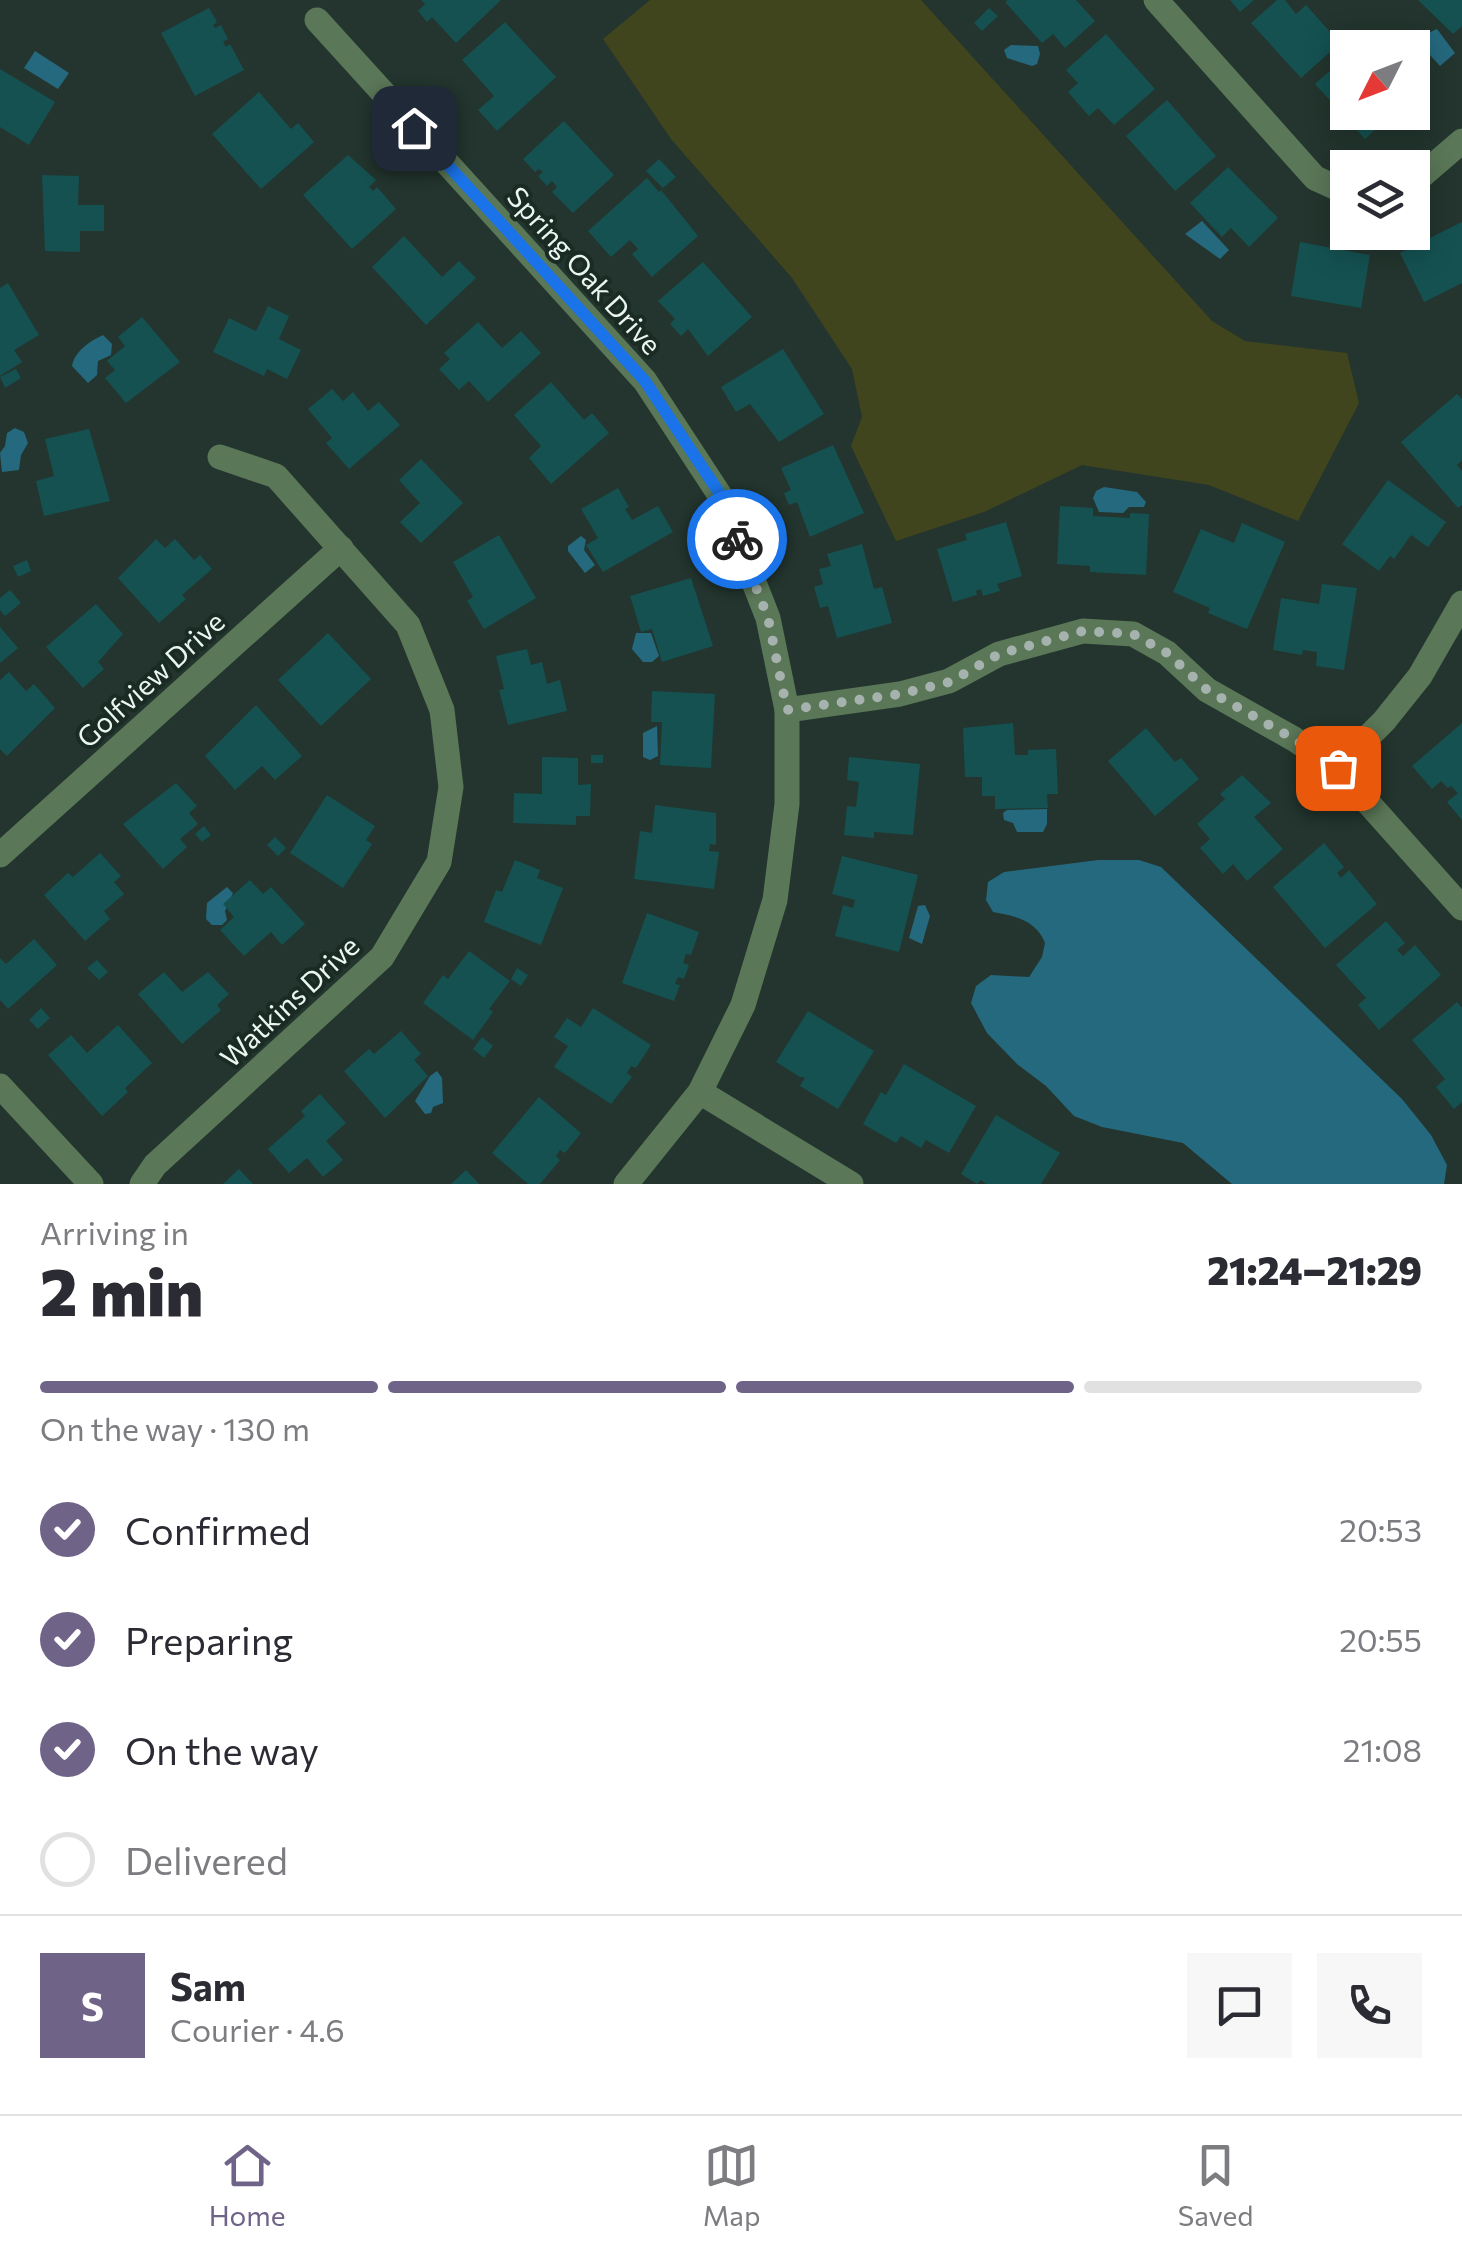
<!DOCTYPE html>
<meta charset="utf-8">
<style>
:root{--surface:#fff;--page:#f7f7f7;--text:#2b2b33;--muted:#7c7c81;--line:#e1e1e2;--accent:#706388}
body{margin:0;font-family:Commissioner,sans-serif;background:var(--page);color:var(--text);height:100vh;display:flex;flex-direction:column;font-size:38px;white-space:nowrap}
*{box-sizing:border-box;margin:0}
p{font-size:32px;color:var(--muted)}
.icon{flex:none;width:55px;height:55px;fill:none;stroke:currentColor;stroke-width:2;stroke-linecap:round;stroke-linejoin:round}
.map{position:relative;height:1184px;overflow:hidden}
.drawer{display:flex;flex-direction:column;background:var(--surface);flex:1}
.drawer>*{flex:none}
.needle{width:65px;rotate:228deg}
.controls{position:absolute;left:1330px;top:30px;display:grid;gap:20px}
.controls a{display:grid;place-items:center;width:100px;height:100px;border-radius:0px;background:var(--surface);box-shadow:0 5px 25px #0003;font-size:50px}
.pin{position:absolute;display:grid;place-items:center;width:85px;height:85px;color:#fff;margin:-42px;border-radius:20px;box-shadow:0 5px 15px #0006}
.courier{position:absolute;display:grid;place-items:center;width:100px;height:100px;margin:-50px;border:8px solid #1a73e8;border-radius:50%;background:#fff;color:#222;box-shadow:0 2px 12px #0007}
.headline em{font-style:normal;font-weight:800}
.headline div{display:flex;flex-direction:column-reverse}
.headline{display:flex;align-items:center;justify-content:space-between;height:170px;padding:0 40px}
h1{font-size:65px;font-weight:800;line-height:75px}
.bar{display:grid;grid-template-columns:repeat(4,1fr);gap:15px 10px;align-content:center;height:120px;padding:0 40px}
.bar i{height:12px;border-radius:8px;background:var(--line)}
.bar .active{background:var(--accent)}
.bar p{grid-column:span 4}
.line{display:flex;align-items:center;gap:25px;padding:0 40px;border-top:2px solid var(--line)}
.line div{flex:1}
.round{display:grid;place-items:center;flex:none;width:105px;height:105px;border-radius:0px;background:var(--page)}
ol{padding:0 40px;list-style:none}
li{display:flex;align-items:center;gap:30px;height:110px}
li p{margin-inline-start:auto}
li .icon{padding:10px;border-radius:50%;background:var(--accent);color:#fff;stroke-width:4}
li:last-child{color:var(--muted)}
li i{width:55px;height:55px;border:5px solid var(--line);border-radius:50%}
.dock{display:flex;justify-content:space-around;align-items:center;height:140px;border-top:2px solid var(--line);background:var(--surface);font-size:28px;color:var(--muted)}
.dock a{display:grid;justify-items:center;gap:5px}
.dock .active{color:var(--accent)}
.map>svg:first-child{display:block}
.green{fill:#40451d}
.water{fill:#25697e}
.building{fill:#155151}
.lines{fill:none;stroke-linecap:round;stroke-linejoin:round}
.street{stroke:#5a7757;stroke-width:25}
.done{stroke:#a5b2ad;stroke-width:10;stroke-dasharray:0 18}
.route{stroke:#1a73e8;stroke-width:12}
.labels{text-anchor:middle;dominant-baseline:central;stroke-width:8;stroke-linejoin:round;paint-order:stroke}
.street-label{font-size:28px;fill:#ebf6f2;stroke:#1a2b24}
</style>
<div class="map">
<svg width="1462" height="1184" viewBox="0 0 1462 1184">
<rect width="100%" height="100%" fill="#23352e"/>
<path class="green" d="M650 0H921L1212 321 1245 341 1347 353 1359 403 1298 521 1209 485 1082 465 984 512 896 541 851 446 862 417 852 369 792 278 671 139 603 39Z"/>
<g class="water">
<path d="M1437 29 1455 53 1440 66 1420 44 1424 35Z"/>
<path d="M1011 45 1038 46 1040 54 1037 64 1032 66 1007 58 1004 50Z"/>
<path d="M35 51 69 73 58 89 24 68Z"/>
<path d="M1202 221 1229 250 1220 259 1185 234Z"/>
<path d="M103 335 112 344 111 355 98 361 97 375 88 383 72 366C75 351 90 341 103 335Z"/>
<path d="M15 428 24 432 28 443 21 455 19 470 2 472 0 453 5 446 7 433Z"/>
<path d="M1104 487 1137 492 1146 502 1144 507H1129L1123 513 1099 512 1093 498 1096 491Z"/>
<path d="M581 536 586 540 584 550 595 565 585 573 568 551V546Z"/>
<path d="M636 633H651L659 656 652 662H643L632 649Z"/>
<path d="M657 726 658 756 650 760 643 757V733Z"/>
<path d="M1047 809V824L1043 832H1017L1013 823 1004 820 1003 813 1007 810Z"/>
<path d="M1098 860H1139L1161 867 1402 1099 1431 1135 1447 1165 1444 1184H1232L1183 1143 1102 1127 1074 1116 1046 1086 1017 1064 987 1033 971 1003 976 986 991 975 1029 977 1042 957 1045 943C1036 920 1015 916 993 912L986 900 988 882 1004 872Z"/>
<path d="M227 887 233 893 225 911 227 920 222 925H212L206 919 207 903Z"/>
<path d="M925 905 930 916 922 944 909 938 918 906Z"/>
<path d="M437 1071 442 1078 443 1103 433 1107 431 1113 425 1114 415 1101 430 1076Z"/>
</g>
<g class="building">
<path d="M421 0H501L456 43 432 17 427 22 418 11 425 4Z"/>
<path d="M1008 0H1076L1095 21 1065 48 1053 34 1042 43 1005 2Z"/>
<path d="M1230 0H1254L1240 12Z"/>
<path d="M1277 0H1285L1296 14 1306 5 1340 43 1301 78 1251 23Z"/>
<path d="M1418 0H1462V26L1453 34Z"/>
<path d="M209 8 217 22 213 25 215 28 221 25 228 39 223 42 226 47 230 44 244 70 195 96 161 33Z"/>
<path d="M989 8 998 16 982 31 974 23Z"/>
<path d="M505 22 556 77 497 131 478 110 494 96 462 60Z"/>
<path d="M1106 34 1155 89 1114 125 1098 108 1089 116 1068 92 1078 83 1066 70Z"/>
<path d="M1348 55V112H1394L1365 139 1315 84Z"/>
<path d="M0 69 55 102 29 145 0 127Z"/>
<path d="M259 92 291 129 298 123 314 142 261 189 212 134Z"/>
<path d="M1167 100 1216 156 1175 191 1126 136Z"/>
<path d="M564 121 614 175 573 213 552 192 557 187 552 181 547 186 538 176 543 172 539 169 535 172 523 159Z"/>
<path d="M348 155 376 180 369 187 373 191 377 187 396 209 352 249 303 195Z"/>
<path d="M659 159 676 177 663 188 646 171Z"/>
<path d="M1228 167 1278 218 1249 247 1231 228 1222 237 1190 203Z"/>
<path d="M42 175 79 176 78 205H104V231H80V252L45 251Z"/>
<path d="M647 178 659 192 661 190 698 236 652 277 632 254 638 249 630 240 611 257 588 231Z"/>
<path d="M1462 222V283L1424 302 1400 253Z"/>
<path d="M404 236 442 277 459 261 476 278 426 325 372 267Z"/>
<path d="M1300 242 1370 255 1361 308 1291 296Z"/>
<path d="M703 262 752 317 708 356 688 329 681 336 670 324 675 319 658 301Z"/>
<path d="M8 283 39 335 14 350 22 362 0 376V288Z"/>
<path d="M268 306 289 316 279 339 301 350 287 379 267 369 264 376 213 352 229 318 256 331Z"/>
<path d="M142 317 180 362 126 403 105 378 115 370 107 361 125 346 118 337Z"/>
<path d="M478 322 502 348 521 331 541 353 488 402 469 381 459 390 439 369 450 359 444 353Z"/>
<path d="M783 349 824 414 779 442 750 404 736 412 721 387Z"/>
<path d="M16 369 21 378 5 388 0 377Z"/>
<path d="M551 382 584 420 592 413 609 433 551 484 529 458 541 446 514 415Z"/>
<path d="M332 389 343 401 353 392 368 411 379 402 400 425 349 469 326 443 332 438 308 409Z"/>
<path d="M1457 394 1462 399V460L1457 465 1462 471V505L1458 508 1401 442Z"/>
<path d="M89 429 110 501 44 516 36 481 54 476 45 439Z"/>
<path d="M833 445 864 513 810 537 797 502 789 505 784 493 791 490 781 468Z"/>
<path d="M421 459 463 503 421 543 400 522 420 503 399 480Z"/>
<path d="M1388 480 1446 522 1428 547 1411 535 1394 559 1390 556 1379 571 1342 544Z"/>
<path d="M618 488 629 507 625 509 632 520 658 506 673 532 603 572 586 545 598 538 581 509Z"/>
<path d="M1060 506 1093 508V516L1130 518V513L1149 514 1146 575 1090 572V566L1057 564Z"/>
<path d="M1006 522 1022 576 997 584 1000 591 983 596 981 589 976 591 977 595 953 602 937 549 967 540 965 534Z"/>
<path d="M1242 523 1285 542 1247 629 1208 613 1210 608 1173 592 1201 529 1234 543Z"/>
<path d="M499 535 536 598 484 629 467 601 473 597 453 562Z"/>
<path d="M156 539 165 548 175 539 194 560 200 555 212 569 182 595 186 599 159 623 118 578Z"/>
<path d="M862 544 874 589 882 587 892 623 837 638 828 606 820 608 814 587 823 584 819 569 831 566 827 554Z"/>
<path d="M27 560 31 571 18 577 13 566Z"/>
<path d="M691 578 713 646 662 662 652 629 641 632 630 596Z"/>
<path d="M1322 584 1357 588 1344 670 1316 666 1317 652 1303 650 1302 655 1273 650 1281 598 1319 604Z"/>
<path d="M10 590 21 603 5 616 0 610V598Z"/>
<path d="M96 604 123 634 98 662 104 669 83 688 46 647Z"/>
<path d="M0 627 18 648 0 663Z"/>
<path d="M328 633 371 679 321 726 278 680Z"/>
<path d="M527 649 531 665 542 662 547 684 560 680 567 711 508 725 499 690 504 689 496 656Z"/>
<path d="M9 672 26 691 34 684 55 708 7 756 0 749V680Z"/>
<path d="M652 691 715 694 711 768 660 765 662 722H651Z"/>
<path d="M256 705 302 756 275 780 262 766 235 790 205 756Z"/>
<path d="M1013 723 1015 755H1028V750L1056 749 1058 794H1047L1048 808 995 809V796H982V777H965L963 728Z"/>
<path d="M1462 723V820L1447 802 1458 793 1451 786 1448 788 1441 781 1432 789 1412 766Z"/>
<path d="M1146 728 1175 762 1181 758 1199 779 1155 816 1108 761Z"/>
<rect x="591" y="755" width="12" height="8"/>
<path d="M542 757 578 758V785L591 784 590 816H576V825L513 823 514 793 542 794Z"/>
<path d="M849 757 920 764 913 835 874 832V838L844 835 847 806 856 807 859 782 847 780Z"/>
<path d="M1242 775 1271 803 1254 817 1283 849 1247 881 1233 864 1223 874 1200 848 1210 839 1197 824 1225 799 1220 794Z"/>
<path d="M176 783 197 806 189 813 198 824 180 839 187 847 163 869 123 824Z"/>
<path d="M327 795 375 826 366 840 372 844 343 888 290 853Z"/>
<path d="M655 805 716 813V845L710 844 709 851 719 852 714 889 634 879 640 831 652 833Z"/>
<path d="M204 826 211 835 202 842 195 834Z"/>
<path d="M275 837 286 848 278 856 267 845Z"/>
<path d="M1324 843 1344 867 1337 873 1341 878 1349 870 1377 904 1325 948 1273 887Z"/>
<path d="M100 853 121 876 114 882 124 894 104 911 110 919 85 941 44 895 68 873 73 877Z"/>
<path d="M842 856 918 875 899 952 835 936 843 905 853 908 855 900 832 894Z"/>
<path d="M515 860 540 870 537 878 563 888 541 945 484 922 496 890 502 892Z"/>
<path d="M250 880 263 894 271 887 305 924 282 945 271 932 244 956 220 930 234 917 223 904Z"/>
<path d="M647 913 699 932 691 955 686 954 683 963 689 965 684 979 678 977 675 984 680 985 674 1001 622 983Z"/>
<path d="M1386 921 1405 943 1397 950 1403 956 1415 945 1441 975 1379 1030 1358 1005 1366 998 1336 965Z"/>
<path d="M34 939 57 965 8 1009 0 1000V958L6 964Z"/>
<path d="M469 951 510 981 489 1009 493 1012 473 1040 423 1003 443 975 448 979Z"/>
<path d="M97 960 108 972 99 980 87 968Z"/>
<path d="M517 968 528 975 521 986 511 979Z"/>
<path d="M164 972 182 992 208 972 229 994 217 1005 221 1010 182 1044 138 994Z"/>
<path d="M1457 1002 1462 1008V1102L1454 1109 1436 1087 1445 1079 1412 1040Z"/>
<path d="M41 1008 50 1018 38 1029 29 1020Z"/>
<path d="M593 1008 651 1045 636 1068 631 1066 627 1073 632 1077 611 1104 554 1067 568 1046 554 1037 567 1018 581 1027Z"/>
<path d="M808 1011 874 1051 838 1109 800 1086 805 1077H800L776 1062Z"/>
<path d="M118 1025 152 1063 125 1088 128 1092 102 1116 48 1055 71 1035 87 1053Z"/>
<path d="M401 1031 421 1054 414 1060 428 1076 385 1118 344 1071 369 1049 374 1054Z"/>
<path d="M482 1037 493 1046 484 1058 473 1049Z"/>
<path d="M904 1064 976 1106 949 1153 926 1140 921 1148 901 1136 896 1143 863 1124 881 1092 886 1095Z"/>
<path d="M320 1094 346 1123 326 1141 343 1160 323 1177 307 1158 289 1173 268 1149 305 1116 301 1111Z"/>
<path d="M539 1097 581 1133 565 1153 560 1150 556 1156 560 1160 540 1184H528L492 1153Z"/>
<path d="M996 1115 1060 1153 1041 1184H986L981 1180 977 1184 961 1174Z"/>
<path d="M239 1169 253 1184H223Z"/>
<path d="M466 1170 479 1184H451Z"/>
</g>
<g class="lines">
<g class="street">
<path d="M1156 0 1315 178 1348 193"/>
<path d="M317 20 645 381 719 494 768 618 787 710V804L775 900 743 1005 700 1092 626 1184"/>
<path d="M1412 184 1462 141"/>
<path d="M787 710 900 694 949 681 999 654 1083 631 1133 634 1167 653 1207 690 1294 739 1337 768 1462 908"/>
<path d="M1337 768 1384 721 1420 676 1462 603"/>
<path d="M0 855 341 548"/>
<path d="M0 1086 91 1184"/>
<path d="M700 1092 851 1184"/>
<path d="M142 1184 155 1165 382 957 439 862 451 787 442 710 408 625 276 476 220 457"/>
</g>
</g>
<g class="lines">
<path class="done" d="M737 539 768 618 787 710 900 694 950 682 999 654 1083 631 1133 634 1167 653 1207 690 1294 739 1338 768"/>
<path class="route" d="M414 128 645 381 720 494 737 539"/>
</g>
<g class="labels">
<g class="street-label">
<text transform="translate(585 270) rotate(48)">Spring Oak Drive</text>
<text transform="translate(150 679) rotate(-42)">Golfview Drive</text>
<text transform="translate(289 1001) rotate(-43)">Watkins Drive</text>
</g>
</g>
</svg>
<div class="controls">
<a><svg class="needle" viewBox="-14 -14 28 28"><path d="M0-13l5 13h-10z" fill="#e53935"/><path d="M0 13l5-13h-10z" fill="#7c7c81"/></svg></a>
<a><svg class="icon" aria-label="layers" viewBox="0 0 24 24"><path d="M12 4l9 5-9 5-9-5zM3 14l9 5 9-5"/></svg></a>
</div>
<div class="pin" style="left:1338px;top:768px;background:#ea580c"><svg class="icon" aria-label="bag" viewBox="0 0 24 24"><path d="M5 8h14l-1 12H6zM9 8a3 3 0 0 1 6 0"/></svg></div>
<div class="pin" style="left:414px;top:128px;background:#1f2937"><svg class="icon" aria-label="home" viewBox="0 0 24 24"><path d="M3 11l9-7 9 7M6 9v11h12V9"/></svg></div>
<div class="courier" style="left:737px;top:539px"><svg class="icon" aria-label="bike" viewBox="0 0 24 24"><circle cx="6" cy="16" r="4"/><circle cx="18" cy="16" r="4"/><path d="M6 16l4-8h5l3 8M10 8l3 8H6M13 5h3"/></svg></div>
</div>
<section class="drawer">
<div class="headline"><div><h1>2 min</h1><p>Arriving in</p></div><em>21:24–21:29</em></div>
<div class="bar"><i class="active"></i><i class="active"></i><i class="active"></i><i></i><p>On the way · 130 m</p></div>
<ol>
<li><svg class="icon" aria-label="check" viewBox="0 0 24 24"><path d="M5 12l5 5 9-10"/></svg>Confirmed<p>20:53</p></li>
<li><svg class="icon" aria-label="check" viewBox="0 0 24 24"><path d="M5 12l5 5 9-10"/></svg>Preparing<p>20:55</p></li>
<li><svg class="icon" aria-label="check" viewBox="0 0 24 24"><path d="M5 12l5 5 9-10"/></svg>On the way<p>21:08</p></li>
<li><i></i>Delivered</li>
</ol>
<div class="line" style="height:180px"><b class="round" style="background:var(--accent);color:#fff">S</b><div><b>Sam</b><p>Courier · 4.6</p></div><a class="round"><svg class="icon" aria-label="chat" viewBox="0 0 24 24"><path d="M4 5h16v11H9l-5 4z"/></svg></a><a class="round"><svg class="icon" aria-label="phone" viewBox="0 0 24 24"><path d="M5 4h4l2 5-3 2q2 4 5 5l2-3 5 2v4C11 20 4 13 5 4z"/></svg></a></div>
</section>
<nav class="dock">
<a class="active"><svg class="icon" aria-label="home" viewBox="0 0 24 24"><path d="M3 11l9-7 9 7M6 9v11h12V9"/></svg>Home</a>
<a><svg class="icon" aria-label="map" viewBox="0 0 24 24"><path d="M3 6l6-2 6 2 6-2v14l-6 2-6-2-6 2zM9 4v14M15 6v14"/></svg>Map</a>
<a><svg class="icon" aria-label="saved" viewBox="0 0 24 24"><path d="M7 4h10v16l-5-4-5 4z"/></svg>Saved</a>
</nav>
